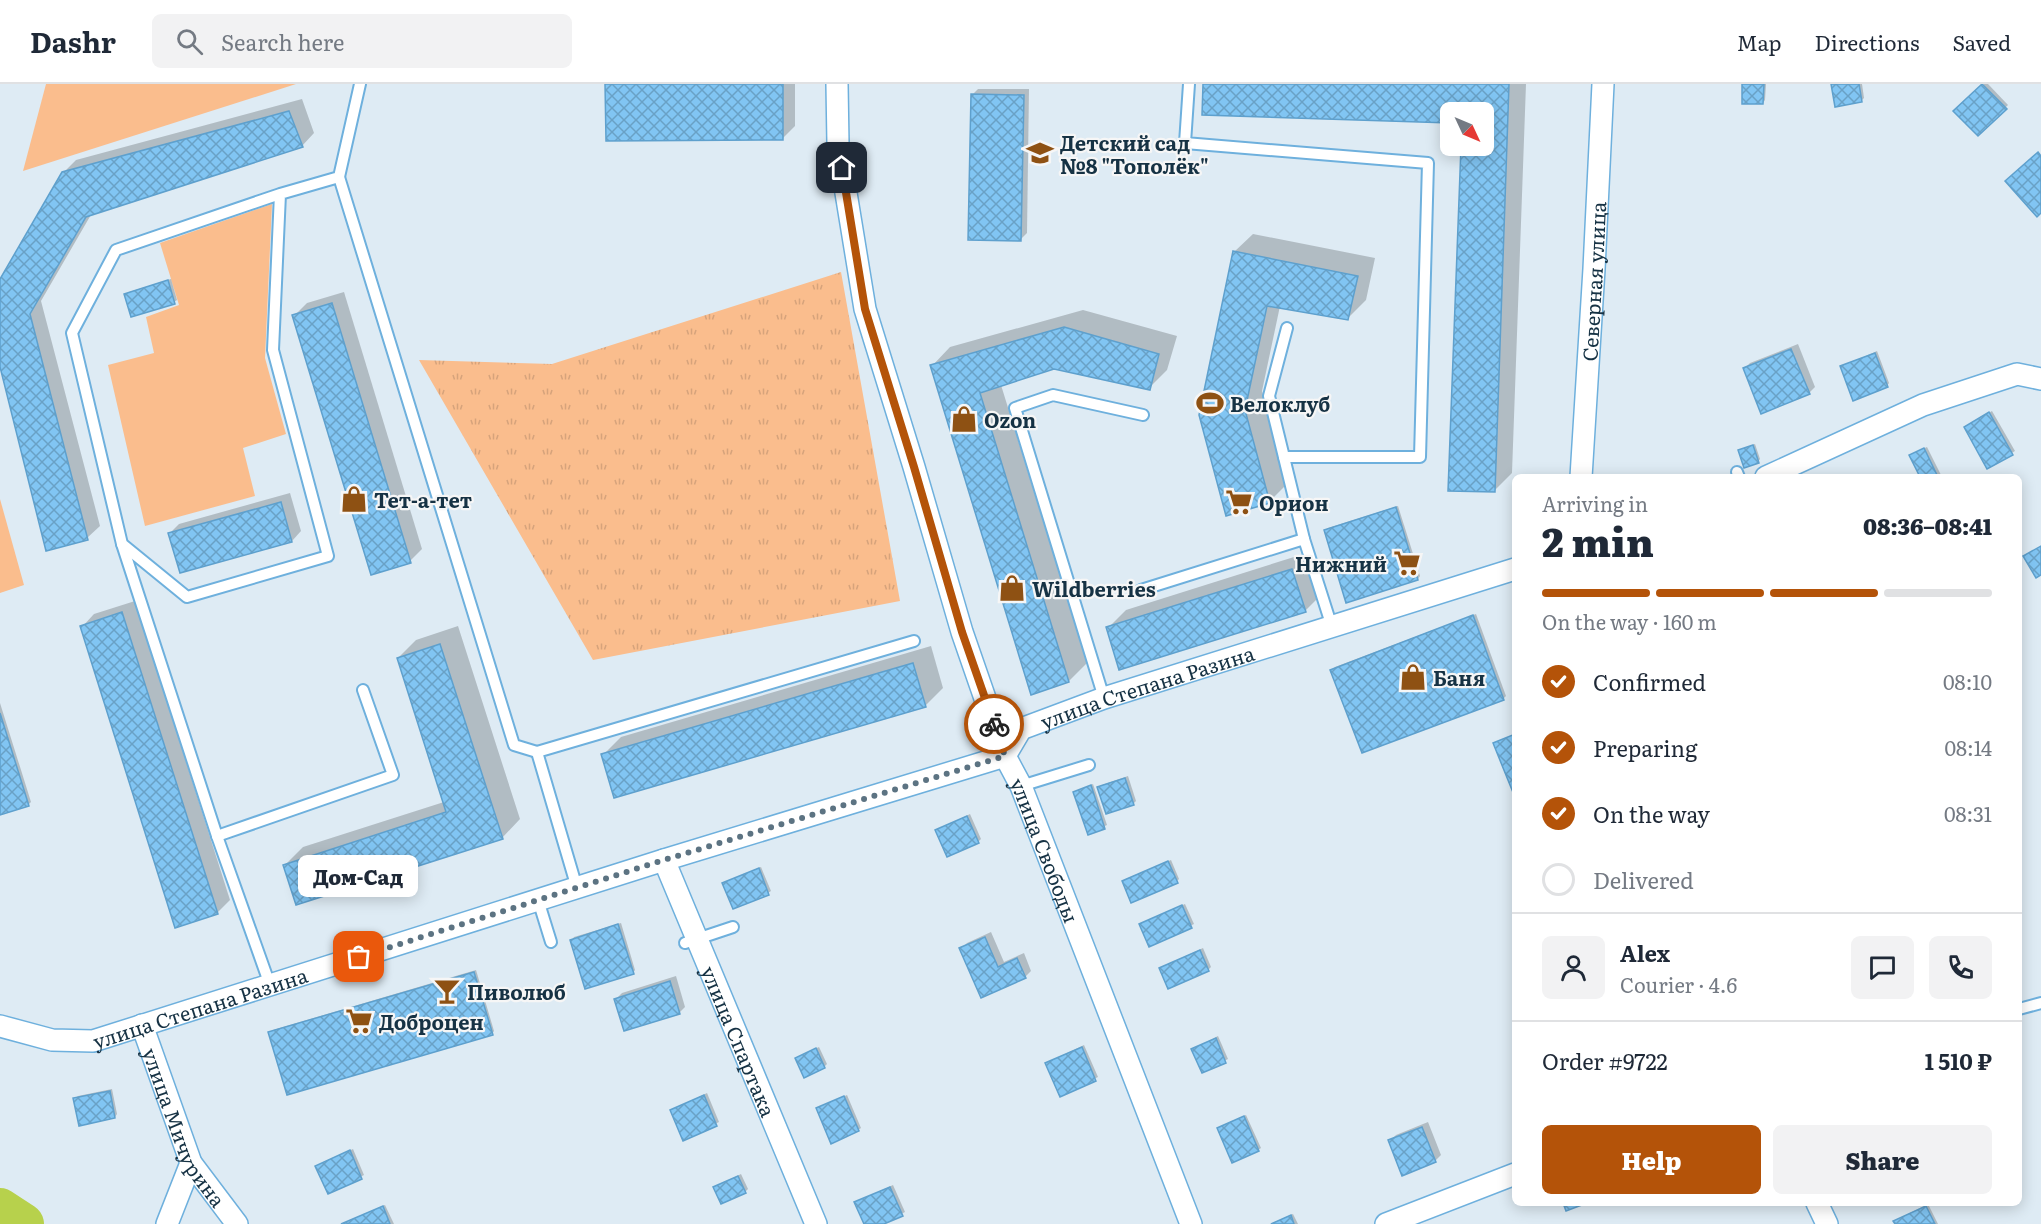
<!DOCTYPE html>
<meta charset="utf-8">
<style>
:root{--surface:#fff;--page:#f2f2f3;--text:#1f2937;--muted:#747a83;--line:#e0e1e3;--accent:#b45309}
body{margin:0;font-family:Literata,serif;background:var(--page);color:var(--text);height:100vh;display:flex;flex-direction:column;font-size:22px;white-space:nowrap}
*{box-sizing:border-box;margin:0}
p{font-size:20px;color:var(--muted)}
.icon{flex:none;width:33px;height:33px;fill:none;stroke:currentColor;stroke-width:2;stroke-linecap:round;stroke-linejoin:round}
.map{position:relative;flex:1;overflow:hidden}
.side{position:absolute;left:1512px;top:390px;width:510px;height:732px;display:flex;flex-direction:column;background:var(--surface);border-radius:9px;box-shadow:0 3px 15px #0003}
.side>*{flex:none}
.needle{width:39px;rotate:134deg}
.tools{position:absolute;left:1440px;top:18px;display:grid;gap:12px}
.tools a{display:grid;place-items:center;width:54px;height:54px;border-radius:9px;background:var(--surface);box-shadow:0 3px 15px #0003;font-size:30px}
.pin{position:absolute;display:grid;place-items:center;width:51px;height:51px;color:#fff;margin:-26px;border-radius:12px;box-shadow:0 3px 9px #0006}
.courier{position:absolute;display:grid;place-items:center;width:60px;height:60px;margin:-30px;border:4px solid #b45309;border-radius:50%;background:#fff;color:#222;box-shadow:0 2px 8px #0007}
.bubble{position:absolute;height:42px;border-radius:9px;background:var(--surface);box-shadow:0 3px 15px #0003;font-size:20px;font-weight:800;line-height:42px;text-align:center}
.overview em{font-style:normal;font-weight:800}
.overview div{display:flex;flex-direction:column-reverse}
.overview{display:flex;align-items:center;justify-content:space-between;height:102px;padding:0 30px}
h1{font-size:39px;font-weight:800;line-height:45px}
.bar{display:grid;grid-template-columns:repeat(4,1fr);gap:9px 6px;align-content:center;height:72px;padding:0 30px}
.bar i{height:8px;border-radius:4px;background:var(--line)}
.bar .selected{background:var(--accent)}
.bar p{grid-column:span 4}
.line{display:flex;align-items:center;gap:15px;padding:0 30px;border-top:2px solid var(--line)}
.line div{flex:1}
.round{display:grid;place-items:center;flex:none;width:63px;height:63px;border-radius:9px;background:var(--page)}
ol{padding:0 30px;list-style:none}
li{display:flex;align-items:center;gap:18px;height:66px}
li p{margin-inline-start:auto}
li .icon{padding:6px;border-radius:50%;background:var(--accent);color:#fff;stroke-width:4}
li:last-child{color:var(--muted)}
li i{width:33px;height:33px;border:3px solid var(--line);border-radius:50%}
.cta{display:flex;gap:12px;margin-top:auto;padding:12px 30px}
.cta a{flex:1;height:69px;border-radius:9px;background:var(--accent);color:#fff;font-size:24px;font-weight:800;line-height:69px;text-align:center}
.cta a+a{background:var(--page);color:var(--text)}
header{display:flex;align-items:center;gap:36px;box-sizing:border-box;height:84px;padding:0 30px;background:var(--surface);border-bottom:2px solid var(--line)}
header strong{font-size:28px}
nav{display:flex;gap:33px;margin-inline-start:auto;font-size:21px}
.search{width:420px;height:54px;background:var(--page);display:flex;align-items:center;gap:15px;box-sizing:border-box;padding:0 21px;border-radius:9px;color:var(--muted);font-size:22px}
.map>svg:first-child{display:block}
.grass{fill:url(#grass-tufts)}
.green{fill:#fabd8d}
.shadow{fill:#0003}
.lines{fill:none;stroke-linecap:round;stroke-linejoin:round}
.river{stroke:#b7d14c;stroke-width:42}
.building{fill:url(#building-cross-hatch);stroke:#5ea0cd;stroke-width:1.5}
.service-casing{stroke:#6eb0dd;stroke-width:14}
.minor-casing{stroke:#6eb0dd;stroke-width:24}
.service{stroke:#fff;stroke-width:10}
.minor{stroke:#fff;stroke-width:21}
.done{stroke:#5c7382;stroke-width:6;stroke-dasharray:0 10.8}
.route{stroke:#b45309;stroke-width:8}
.labels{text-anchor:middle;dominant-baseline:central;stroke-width:4.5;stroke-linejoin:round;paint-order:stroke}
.poi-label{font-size:20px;font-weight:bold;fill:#163244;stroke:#f6f6f6;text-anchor:start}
.street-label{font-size:20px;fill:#163244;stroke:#f6f6f6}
</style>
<header>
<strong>Dashr</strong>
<div class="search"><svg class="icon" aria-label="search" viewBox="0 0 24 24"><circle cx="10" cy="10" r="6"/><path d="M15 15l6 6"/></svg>Search here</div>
<nav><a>Map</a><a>Directions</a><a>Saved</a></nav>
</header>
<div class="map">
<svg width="2041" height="1140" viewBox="0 0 2041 1140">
<defs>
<pattern id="grass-tufts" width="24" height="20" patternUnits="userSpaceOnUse" patternTransform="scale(1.5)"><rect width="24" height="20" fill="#fabd8d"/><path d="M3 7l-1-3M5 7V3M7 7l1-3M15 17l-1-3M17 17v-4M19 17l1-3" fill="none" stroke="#d6a37b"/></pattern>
<pattern id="building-cross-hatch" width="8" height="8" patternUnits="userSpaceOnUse" patternTransform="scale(1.5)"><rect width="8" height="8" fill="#81c5f3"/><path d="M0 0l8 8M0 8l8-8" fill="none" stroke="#69a1c6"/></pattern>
</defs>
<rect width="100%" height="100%" fill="#deebf4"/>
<path class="grass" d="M841 188 900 517 593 576 419 276 552 280Z"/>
<g class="green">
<path d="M46 0H296L23 87Z"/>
<path d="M272 120 265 274 286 350 243 364 255 412 145 442 108 281 154 269 146 233 179 221 160 159Z"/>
<path d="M0 415 24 501 0 509Z"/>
</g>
<g class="shadow">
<path d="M607 0H795V42L783 54Z"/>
<path d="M1204 0H1526L1512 389 1494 407 1450 406 1462 62H1484V28H1450V38L1203 29Z"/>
<path d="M1744 0H1766L1765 16 1763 19Z"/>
<path d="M1833 0H1862L1864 14 1862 16 1837 21Z"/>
<path d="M1984 0H1988L2008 21 1978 50 1955 27Z"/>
<path d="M978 5H1029L1027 149 1021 155 972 11Z"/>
<path d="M302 15 314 49 302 62 92 129 41 217 100 442 87 454 0 277V198L63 89 76 76Z"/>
<path d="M1253 150 1375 174 1366 216 1348 234 1280 222 1262 307 1287 400 1269 418 1227 430 1234 168Z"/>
<path d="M171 195 177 216 174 218 126 211 129 208Z"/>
<path d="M344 208 422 465 410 477 294 232 307 219Z"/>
<path d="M1083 226 1177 252 1167 286 1149 304 1054 284 1001 301 1087 579 1069 597 932 282 950 263Z"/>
<path d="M1798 260 1815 303 1809 309 1744 285 1750 279Z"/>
<path d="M1877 267 1889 299 1887 302 1841 283Z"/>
<path d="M1992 327 2015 367 1988 383 1968 341Z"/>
<path d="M1755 360 1760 375 1758 378 1740 366Z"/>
<path d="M1927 363 1942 393H1922L1914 369Z"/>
<path d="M290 409 301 447 292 457 181 488 170 449 179 440Z"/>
<path d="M1398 422 1420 492 1418 495 1347 517 1325 446 1328 444Z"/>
<path d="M1310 468 1323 509 1305 527 1108 544 1126 526Z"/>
<path d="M135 517 230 816 217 829 82 543 94 530Z"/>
<path d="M1476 530 1506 612 1504 614 1363 667 1332 586 1335 583Z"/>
<path d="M458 542 520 735 502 754 285 781 303 763 444 718 398 574 416 556Z"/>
<path d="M931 562 943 604 925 622 603 671 621 653Z"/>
<path d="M0 619 31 718 28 721 0 730Z"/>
<path d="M1128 692 1136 717 1133 720 1099 703 1102 701Z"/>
<path d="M1093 700 1107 741 1089 749 1075 708Z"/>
<path d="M970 730 981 755 978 758 937 746Z"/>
<path d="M1171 776 1179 795 1177 797 1126 795Z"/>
<path d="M761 783 771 807 768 809 724 799Z"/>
<path d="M1185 820 1194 840 1150 861 1141 840Z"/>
<path d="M621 839 635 886 633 889 572 856 574 853Z"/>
<path d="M991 848 1004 878 1024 869 1031 887 1025 893 981 912 961 865 967 859Z"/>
<path d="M1203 864 1211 883 1208 886 1160 884Z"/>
<path d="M476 886 494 947 492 950 270 949 273 946Z"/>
<path d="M676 892 685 923 679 929 616 915 622 909Z"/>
<path d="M1218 952 1228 975 1203 987 1193 965Z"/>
<path d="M1084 961 1098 993 1060 1011 1046 979Z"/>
<path d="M819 963 827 980 824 983 796 974Z"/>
<path d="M112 1005 117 1030 115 1033 75 1015 78 1012Z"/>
<path d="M707 1009 719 1038 684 1055 672 1026Z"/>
<path d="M847 1011 861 1044 858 1046 818 1025Z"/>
<path d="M1246 1031 1261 1064 1258 1066 1221 1042Z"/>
<path d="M1428 1038 1441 1071 1435 1077 1390 1057 1396 1051Z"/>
<path d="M353 1065 364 1091 328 1108 317 1082Z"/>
<path d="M741 1090 748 1105 745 1108 715 1103Z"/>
<path d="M893 1101 905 1128 880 1140H865L856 1118Z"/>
<path d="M1928 1120 1938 1140H1896L1898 1135Z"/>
<path d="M385 1121 394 1140H342L343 1139Z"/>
<path d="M1293 1130 1298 1140H1270Z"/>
</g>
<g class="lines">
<path class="river" d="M0 1125 23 1140"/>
</g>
<g class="building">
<path d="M605 0H783V56L606 57Z"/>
<path d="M1203 0H1509L1495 408 1448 407 1461 62H1484V28H1450V39L1202 31Z"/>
<path d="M1742 0H1764L1763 20H1742Z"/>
<path d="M1831 0H1859L1862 18 1835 23Z"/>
<path d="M1982 0 2007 25 1978 52 1953 27Z"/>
<path d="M971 10 1024 11 1021 157 968 156Z"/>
<path d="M289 27 303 63 86 133 30 230 88 456 46 467 0 283V195L62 88Z"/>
<path d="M2038 68 2041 72V129L2037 133 2005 97Z"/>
<path d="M1233 167 1358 192 1348 236 1267 222 1245 326 1270 419 1226 432 1199 331Z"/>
<path d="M168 196 175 220 131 233 124 210Z"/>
<path d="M332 219 411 479 371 491 292 231Z"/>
<path d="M1064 243 1159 270 1150 306 1054 285 980 309 1069 598 1031 611 930 281Z"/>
<path d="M1791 265 1810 310 1761 330 1743 284Z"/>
<path d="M1875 269 1888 303 1853 317 1840 282Z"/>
<path d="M1989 328 2013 371 1987 385 1964 343Z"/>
<path d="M1753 361 1759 379 1744 384 1738 366Z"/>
<path d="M1924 364 1938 393H1920L1909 371Z"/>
<path d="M281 418 292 458 180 489 168 449Z"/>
<path d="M1396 423 1418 496 1346 519 1324 446Z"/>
<path d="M2041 462V491L2036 494 2023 472Z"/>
<path d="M1292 485 1306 528 1119 586 1106 543Z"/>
<path d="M122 528 218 830 175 844 80 542Z"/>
<path d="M1473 531 1504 616 1362 669 1330 586Z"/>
<path d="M440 560 503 755 296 821 283 781 446 728 397 574Z"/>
<path d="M913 579 926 623 614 714 601 670Z"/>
<path d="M0 629 29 722 0 731Z"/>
<path d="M1515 650V710L1514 711 1493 659Z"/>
<path d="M1125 694 1134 721 1106 730 1097 703Z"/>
<path d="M1091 701 1105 745 1088 751 1073 708Z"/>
<path d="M967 732 979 759 947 773 935 746Z"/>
<path d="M1168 777 1178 799 1131 819 1122 797Z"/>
<path d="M759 784 769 811 733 825 722 799Z"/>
<path d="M1182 821 1192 844 1149 863 1139 840Z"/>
<path d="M618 840 634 890 585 905 570 856Z"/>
<path d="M985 853 998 883 1017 874 1026 894 981 914 959 864Z"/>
<path d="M1200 866 1209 887 1168 905 1159 884Z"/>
<path d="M474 888 493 951 287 1011 268 948Z"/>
<path d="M670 897 680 930 624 947 614 915Z"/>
<path d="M1216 954 1226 979 1202 989 1191 965Z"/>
<path d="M1082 963 1096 997 1060 1013 1045 979Z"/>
<path d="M816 964 825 984 804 994 795 974Z"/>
<path d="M110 1007 115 1034 79 1042 73 1014Z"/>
<path d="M704 1011 717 1042 683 1057 670 1026Z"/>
<path d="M844 1012 859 1047 831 1060 816 1024Z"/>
<path d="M1244 1032 1259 1067 1232 1079 1217 1044Z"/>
<path d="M1422 1043 1436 1078 1402 1092 1388 1056Z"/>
<path d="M350 1066 362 1095 328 1110 315 1082Z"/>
<path d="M738 1092 746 1109 721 1120 713 1103Z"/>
<path d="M890 1103 903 1132 884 1140H864L854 1118Z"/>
<path d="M1563 1119H1587L1566 1127Z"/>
<path d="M383 1122 390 1140H341Z"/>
<path d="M1926 1122 1935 1140H1895L1893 1137Z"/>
<path d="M1291 1131 1294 1140H1271Z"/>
</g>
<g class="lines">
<defs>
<g id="service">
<path d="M1189 0 1185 59 1428 79 1420 373H1284"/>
<path d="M339 93 514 661 537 668"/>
<path d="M280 110 273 266 328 472 187 513 122 460 72 249 116 166 280 110 339 93 360 0"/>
<path d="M1287 244 1269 312 1304 455"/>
<path d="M1737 388 1739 393"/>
<path d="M122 460 217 752 270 901"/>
<path d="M1141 506 1304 455 1332 543"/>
<path d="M1104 614 1015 324 1053 311 1143 331"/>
<path d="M1021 702 1089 681"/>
<path d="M217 752 393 691 363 606"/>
<path d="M577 804 537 668 914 557"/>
<path d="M538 816 551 858"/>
<path d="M685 859 733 843"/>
<path d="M2019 925 2041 919"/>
</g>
<g id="minor">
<path id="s1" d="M837 0 838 60 865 225 914 383 962 548 1005 672 1021 702 1191 1140"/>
<path id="s2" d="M1581 393 1594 185 1603 0"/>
<path d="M1766 393 1923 321 2017 290 2041 295"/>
<path id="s3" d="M664 776 816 1140"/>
<path id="s4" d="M142 941 191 1079 237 1140"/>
<path id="s5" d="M0 942 52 956 93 957 664 776 1005 672 1021 645 1104 614 1515 485"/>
<path d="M1817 1119 1827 1140"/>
<path d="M167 1140 191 1079"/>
<path d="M1386 1140 1515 1090"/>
</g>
</defs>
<use href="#service" class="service-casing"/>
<use href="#minor" class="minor-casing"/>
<use href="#service" class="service"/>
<use href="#minor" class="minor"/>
</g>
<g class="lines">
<path class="done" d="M359 873 664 776 1005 672 994 640"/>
<path class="route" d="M842 84 865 225 914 383 962 548 994 640"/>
</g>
<defs>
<symbol id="school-bare" viewBox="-9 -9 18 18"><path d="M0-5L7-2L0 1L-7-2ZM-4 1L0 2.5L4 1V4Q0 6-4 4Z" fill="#8e5113" stroke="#f6f6f6" stroke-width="2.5" paint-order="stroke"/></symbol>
<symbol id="stadium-bare" viewBox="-9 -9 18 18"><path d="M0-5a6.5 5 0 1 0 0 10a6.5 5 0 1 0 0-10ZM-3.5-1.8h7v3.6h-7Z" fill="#8e5113" stroke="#f6f6f6" stroke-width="2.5" paint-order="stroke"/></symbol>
<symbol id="shop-bare" viewBox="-9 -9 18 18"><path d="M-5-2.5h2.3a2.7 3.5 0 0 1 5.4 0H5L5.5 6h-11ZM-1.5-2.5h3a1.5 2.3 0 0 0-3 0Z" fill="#8e5113" stroke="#f6f6f6" stroke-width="2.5" paint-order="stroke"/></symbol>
<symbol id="supermarket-bare" viewBox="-9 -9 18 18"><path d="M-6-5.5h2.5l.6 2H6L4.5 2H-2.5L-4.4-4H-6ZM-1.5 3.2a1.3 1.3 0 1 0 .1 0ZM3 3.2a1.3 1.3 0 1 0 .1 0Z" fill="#8e5113" stroke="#f6f6f6" stroke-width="2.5" paint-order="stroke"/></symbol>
<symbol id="bar-bare" viewBox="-9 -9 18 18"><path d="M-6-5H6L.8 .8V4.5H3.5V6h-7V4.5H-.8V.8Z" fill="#8e5113" stroke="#f6f6f6" stroke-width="2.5" paint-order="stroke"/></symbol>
</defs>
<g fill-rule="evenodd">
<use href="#school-bare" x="1021" y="50" width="38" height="38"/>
<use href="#stadium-bare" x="1191" y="300" width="38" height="38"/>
<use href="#shop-bare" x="945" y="316" width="38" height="38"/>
<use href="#shop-bare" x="335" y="396" width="38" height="38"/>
<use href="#supermarket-bare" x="1220" y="399" width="38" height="38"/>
<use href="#supermarket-bare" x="1388" y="460" width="38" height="38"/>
<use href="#shop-bare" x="993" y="485" width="38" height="38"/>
<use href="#shop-bare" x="1394" y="574" width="38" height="38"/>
<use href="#bar-bare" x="428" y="888" width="38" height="38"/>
<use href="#supermarket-bare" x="340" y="918" width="38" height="38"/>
</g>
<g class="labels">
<g class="poi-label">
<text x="1060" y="58">Детский сад<tspan x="1060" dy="23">№8 "Тополёк"</tspan></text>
<text x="1230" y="319">Велоклуб</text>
<text x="984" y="335">Ozon</text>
<text x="374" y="415">Тет-а-тет</text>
<text x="1259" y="418">Орион</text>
<text x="1387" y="479" text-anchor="end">Нижний</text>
<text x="1032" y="504">Wildberries</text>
<text x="1433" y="593">Баня</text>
<text x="467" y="907">Пиволюб</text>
<text x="379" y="937">Доброцен</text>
</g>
<g class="street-label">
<text stroke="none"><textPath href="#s2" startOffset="196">Северная улица</textPath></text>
<text stroke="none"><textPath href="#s5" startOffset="1215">улица Степана Разина</textPath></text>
<text stroke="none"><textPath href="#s1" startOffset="798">улица Свободы</textPath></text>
<text stroke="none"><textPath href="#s5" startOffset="207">улица Степана Разина</textPath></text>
<text stroke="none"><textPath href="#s3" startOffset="196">улица Спартака</textPath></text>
<text stroke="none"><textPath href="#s4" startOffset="111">улица Мичурина</textPath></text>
</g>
</g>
</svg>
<div class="tools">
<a><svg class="needle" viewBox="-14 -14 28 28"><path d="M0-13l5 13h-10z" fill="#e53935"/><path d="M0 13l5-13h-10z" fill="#747a83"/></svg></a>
</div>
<div class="pin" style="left:359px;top:873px;background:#ea580c"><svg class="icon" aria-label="bag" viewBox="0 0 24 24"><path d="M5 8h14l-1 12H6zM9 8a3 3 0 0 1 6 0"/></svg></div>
<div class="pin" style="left:842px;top:84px;background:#1f2937"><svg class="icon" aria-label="home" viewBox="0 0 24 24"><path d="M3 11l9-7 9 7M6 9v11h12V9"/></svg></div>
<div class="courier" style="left:994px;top:640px"><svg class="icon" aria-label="bike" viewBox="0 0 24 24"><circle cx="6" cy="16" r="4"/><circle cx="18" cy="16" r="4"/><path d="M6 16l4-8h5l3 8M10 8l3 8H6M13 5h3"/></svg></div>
<div class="bubble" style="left:298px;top:771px;width:120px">Дом-Сад</div>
<section class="side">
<div class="overview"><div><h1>2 min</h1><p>Arriving in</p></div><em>08:36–08:41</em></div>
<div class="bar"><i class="selected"></i><i class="selected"></i><i class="selected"></i><i></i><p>On the way · 160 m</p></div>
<ol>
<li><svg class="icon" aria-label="check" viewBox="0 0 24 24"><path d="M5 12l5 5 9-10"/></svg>Confirmed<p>08:10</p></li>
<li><svg class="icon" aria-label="check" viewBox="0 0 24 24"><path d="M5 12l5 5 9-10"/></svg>Preparing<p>08:14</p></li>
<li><svg class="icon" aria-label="check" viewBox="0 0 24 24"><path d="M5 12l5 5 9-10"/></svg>On the way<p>08:31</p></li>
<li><i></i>Delivered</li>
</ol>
<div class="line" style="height:108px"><a class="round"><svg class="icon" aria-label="person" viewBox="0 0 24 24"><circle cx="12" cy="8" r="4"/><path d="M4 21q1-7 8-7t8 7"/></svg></a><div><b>Alex</b><p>Courier · 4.6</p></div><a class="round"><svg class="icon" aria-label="chat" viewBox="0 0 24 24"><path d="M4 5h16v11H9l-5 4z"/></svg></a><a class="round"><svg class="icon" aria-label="phone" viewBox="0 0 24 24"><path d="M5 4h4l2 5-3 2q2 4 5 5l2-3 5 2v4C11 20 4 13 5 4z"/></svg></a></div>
<div class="line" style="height:78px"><div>Order #9722</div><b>1 510 ₽</b></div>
<div class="cta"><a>Help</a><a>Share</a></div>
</section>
</div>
